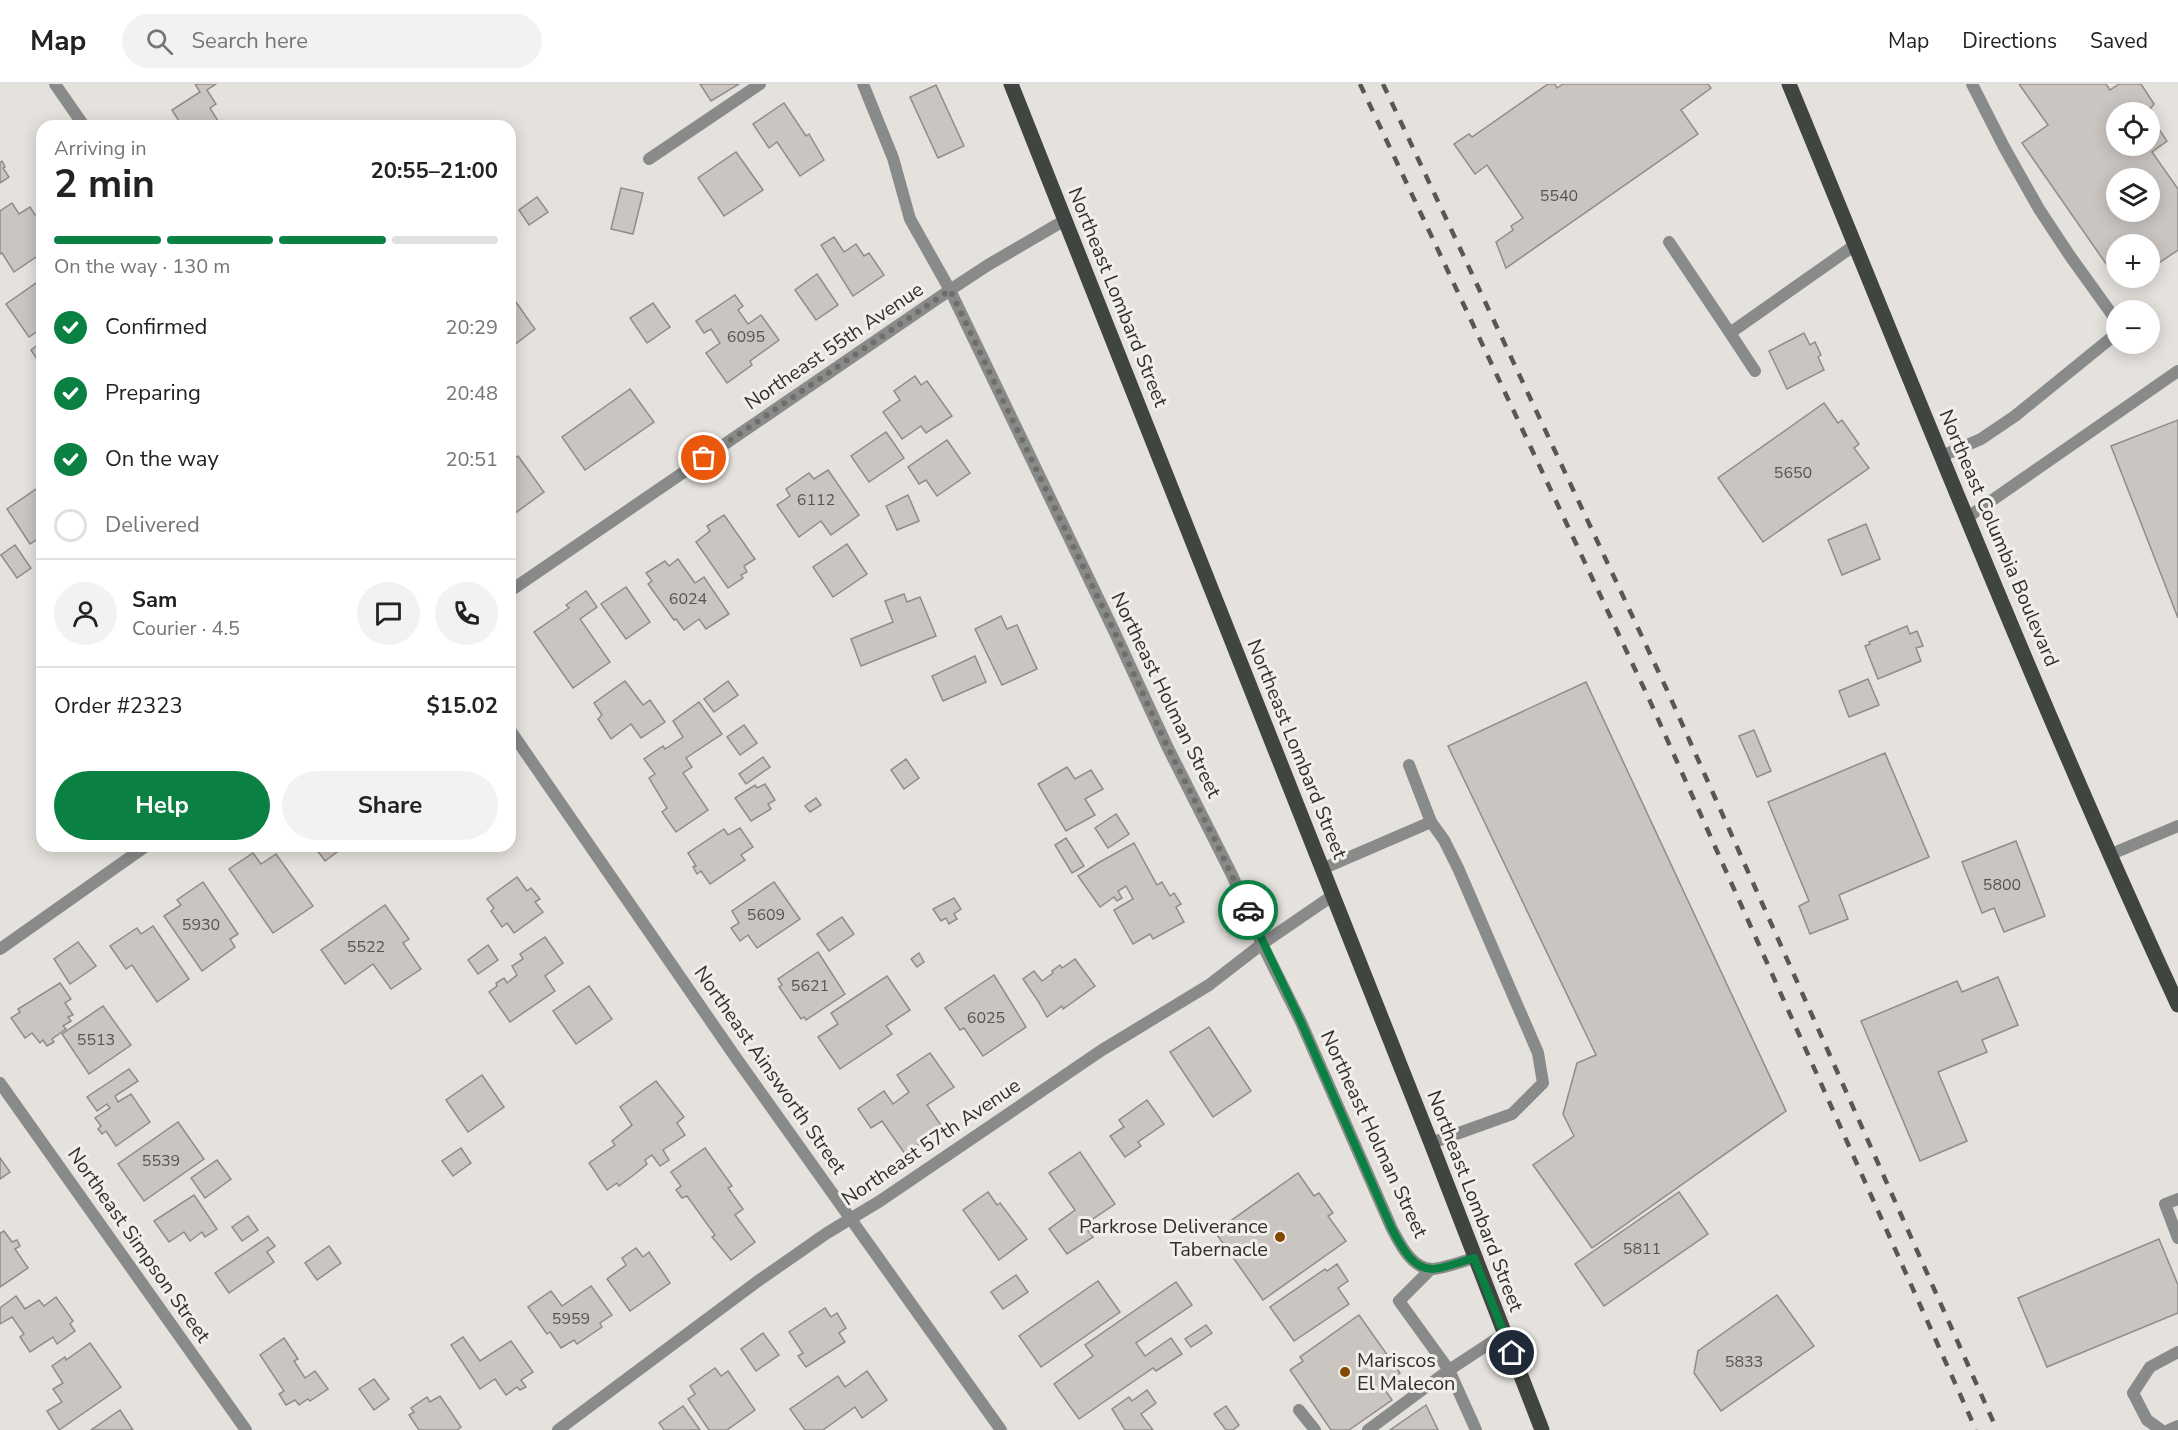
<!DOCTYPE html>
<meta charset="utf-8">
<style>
:root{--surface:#fff;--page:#f2f2f2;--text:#222;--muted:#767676;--line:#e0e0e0;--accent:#0b8043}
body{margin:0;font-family:"Nunito Sans",sans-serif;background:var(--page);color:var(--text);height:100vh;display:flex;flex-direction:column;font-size:22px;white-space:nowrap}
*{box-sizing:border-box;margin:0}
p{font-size:20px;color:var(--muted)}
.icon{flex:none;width:33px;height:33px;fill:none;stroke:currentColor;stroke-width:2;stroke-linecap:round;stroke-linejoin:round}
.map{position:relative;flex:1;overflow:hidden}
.side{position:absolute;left:36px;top:36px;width:480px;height:732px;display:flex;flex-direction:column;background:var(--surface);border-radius:18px;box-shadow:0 3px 15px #0003}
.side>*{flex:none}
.tools{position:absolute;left:2106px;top:18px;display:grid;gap:12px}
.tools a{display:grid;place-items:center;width:54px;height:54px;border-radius:50%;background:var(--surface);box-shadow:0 3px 15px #0003;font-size:30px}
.pin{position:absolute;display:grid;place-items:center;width:51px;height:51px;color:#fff;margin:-26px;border:3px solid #fff;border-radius:50%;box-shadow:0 2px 6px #0007}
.courier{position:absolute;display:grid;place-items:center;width:60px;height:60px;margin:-30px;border:4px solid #0b8043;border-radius:50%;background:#fff;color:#222;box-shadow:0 2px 8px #0007}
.head em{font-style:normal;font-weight:700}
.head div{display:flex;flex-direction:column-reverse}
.head{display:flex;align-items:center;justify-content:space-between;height:102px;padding:0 18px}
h1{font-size:39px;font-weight:700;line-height:45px}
.bar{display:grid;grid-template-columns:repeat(4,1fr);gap:9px 6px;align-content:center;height:72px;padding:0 18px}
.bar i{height:8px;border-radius:4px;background:var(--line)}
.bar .current{background:var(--accent)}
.bar p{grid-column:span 4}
.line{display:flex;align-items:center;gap:15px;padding:0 18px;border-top:2px solid var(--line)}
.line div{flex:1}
.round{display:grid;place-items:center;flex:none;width:63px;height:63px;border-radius:32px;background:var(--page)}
ol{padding:0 18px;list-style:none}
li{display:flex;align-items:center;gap:18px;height:66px}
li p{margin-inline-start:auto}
li .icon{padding:6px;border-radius:50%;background:var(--accent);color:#fff;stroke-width:4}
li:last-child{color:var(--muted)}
li i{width:33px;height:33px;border:3px solid var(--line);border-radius:50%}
.cta{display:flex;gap:12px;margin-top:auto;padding:12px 18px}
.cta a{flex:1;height:69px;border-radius:36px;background:var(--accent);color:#fff;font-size:24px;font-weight:700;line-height:69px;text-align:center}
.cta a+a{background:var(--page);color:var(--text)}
header{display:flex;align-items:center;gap:36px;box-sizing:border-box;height:84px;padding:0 30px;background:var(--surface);border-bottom:2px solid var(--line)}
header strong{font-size:28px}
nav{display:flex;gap:33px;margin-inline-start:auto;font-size:21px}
.search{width:420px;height:54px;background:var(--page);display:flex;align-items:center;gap:15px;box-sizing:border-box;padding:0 21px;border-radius:33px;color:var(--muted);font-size:22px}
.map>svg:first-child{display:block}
.building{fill:#cac5c1;stroke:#918c88;stroke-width:1.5;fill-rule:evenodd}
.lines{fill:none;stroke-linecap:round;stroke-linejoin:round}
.lane{stroke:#888b89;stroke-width:12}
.street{stroke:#888b89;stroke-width:12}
.primary{stroke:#414542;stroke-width:15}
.rail{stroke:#595755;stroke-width:4.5;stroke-dasharray:10 10;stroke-linecap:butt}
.done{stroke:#706e6b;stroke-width:6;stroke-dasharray:0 10.8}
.route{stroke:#0b8043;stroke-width:8}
.poi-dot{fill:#834800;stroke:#f2efea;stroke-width:2}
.labels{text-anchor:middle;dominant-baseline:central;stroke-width:6;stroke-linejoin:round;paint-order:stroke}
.number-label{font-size:16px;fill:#575553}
.street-label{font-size:20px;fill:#31302e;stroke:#f2efea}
.poi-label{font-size:20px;fill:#31302e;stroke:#f2efea;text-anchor:end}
</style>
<header>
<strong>Map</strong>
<div class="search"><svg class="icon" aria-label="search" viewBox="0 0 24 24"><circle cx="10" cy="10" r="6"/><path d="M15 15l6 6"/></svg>Search here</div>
<nav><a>Map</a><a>Directions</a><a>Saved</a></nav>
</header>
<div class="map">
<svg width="2178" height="1346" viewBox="0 0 2178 1346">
<rect width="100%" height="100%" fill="#e5e2dd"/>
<g class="building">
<path d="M195 0H216L207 6 216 20 210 24 220 40 217 42H182L172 26 200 8Z"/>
<path d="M700 0H739L711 17Z"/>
<path d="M1548 0H1555L1557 4 1563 0H1708L1711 4 1681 26 1698 50 1506 184 1496 158 1513 146 1511 142 1523 134 1487 81 1475 90 1454 60 1469 50 1472 53Z"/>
<path d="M2019 0H2106L2110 6 2119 0H2141L2154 20 2148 28H2116V62H2150V32L2167 57 2152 68 2178 105V166L2153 183 2150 178V160H2116V179L2109 184 2022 59 2048 41ZM2116 94H2150V128H2116Z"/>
<path d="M936 1 964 62 938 74 910 13Z"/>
<path d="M784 19 806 52 809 50 824 76 800 92 777 58 769 64 753 40Z"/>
<path d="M736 68 763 106 724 132 698 94Z"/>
<path d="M2 77 5 83 3 84 9 93 0 99V79Z"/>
<path d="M621 104 643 109 633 150 611 145Z"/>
<path d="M537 113 548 128 529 141 519 126Z"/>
<path d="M12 119 19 130 30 123 35 131 42 126V169L14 188 2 169 0 170V127Z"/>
<path d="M834 153 844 168 856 160 864 172 869 169 884 191 853 212 821 161Z"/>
<path d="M817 190 838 221 816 236 795 206Z"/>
<path d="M42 195V244L29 253 6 220Z"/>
<path d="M735 211 743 222 738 226 748 240 761 231 779 256 750 277 752 281 727 299 706 269 720 259 711 245 704 249 696 237Z"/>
<path d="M513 214 535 245 513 262 510 257V216Z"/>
<path d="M653 219 670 243 647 259 630 234Z"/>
<path d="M1804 249 1810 261 1815 258 1821 271 1818 273 1824 286 1787 305 1769 267Z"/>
<path d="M42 258V279L40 280 31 266Z"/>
<path d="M915 292 921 301 927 297 952 332 926 349 921 342 902 355 883 328 900 316 894 307Z"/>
<path d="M630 305 654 338 585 386 562 353Z"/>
<path d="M1824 319 1838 339 1842 336 1859 360 1854 364 1869 384 1763 458 1718 394Z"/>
<path d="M2178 336V534L2111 362Z"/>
<path d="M886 348 904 374 869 398 851 372Z"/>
<path d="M947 356 970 389 937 412 926 396 919 400 908 383Z"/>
<path d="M518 372 544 408 514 430 510 424V378Z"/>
<path d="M828 386 859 431 831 451 821 437 799 453 777 421 790 412 786 405 809 389 814 395Z"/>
<path d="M42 401V452L30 460 7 425Z"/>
<path d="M908 411 919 437 897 446 886 422Z"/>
<path d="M724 431 755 475 744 482 747 488 741 491 743 494 728 504 696 458 710 447 707 442Z"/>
<path d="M1866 440 1880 475 1842 491 1828 456Z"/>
<path d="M847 460 867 490 833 513 813 483Z"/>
<path d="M15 461 31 484 17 494 1 471Z"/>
<path d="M678 475 695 499 704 493 729 530 706 545 699 535 684 546 676 535 674 536 648 500 652 497 646 489 665 477 669 482Z"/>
<path d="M626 503 650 538 626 555 601 520Z"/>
<path d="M586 507 597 523 580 535 610 578 573 604 534 548 569 524 566 521Z"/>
<path d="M904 510 907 518 920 513 936 552 861 582 851 555 893 538 885 517Z"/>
<path d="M1001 532 1007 545 1017 541 1037 585 1002 601 975 545Z"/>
<path d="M1907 542 1910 550 1917 547 1923 562 1916 564 1921 577 1878 595 1865 562 1870 560 1869 558Z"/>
<path d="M975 572 986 598 943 617 932 592Z"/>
<path d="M1868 595 1879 621 1849 633 1839 607Z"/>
<path d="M625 597 643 621 650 616 665 638 641 654 631 640 611 655 598 635 602 631 594 619Z"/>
<path d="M728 597 738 611 714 628 704 615Z"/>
<path d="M1586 598 1786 1027 1592 1164 1533 1081 1574 1052 1563 1030 1577 979 1596 971 1448 662Z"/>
<path d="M699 618 722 650 686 674 692 683 683 689 708 726 676 748 662 728 667 724 649 694 655 690 644 675 663 662 665 665 683 653 673 637Z"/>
<path d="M744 641 757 659 740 671 727 653Z"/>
<path d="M1754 646 1771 687 1757 693 1739 652Z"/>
<path d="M1885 669 1929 773 1839 811 1848 835 1810 850 1799 822 1809 817 1768 718Z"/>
<path d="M763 673 770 683 746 700 739 690Z"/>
<path d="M906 675 919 694 904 705 891 686Z"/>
<path d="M1067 683 1075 695 1091 686 1103 705 1085 715 1095 731 1066 747 1038 700Z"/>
<path d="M765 700 775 716 768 720 771 725 751 737 735 714 755 701 757 704Z"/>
<path d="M816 714 821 721 810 728 805 722Z"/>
<path d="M1116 730 1129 750 1108 764 1095 744Z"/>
<path d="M740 744 753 763 741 771 745 776 710 800 701 787 697 790 693 783 696 782 688 769 724 745 728 751Z"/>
<path d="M1066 754 1084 782 1072 789 1055 761Z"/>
<path d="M2016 757 2045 832 2004 848 1994 824 1982 829 1962 778Z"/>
<path d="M1134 759 1157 801 1162 798 1170 812 1174 809 1181 820 1176 823 1184 838 1153 855 1150 850 1133 860 1114 826 1133 815 1126 802 1118 807 1122 814 1117 817 1114 813 1100 823 1078 792 1098 779Z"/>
<path d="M314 762H333L337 768 325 777Z"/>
<path d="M253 769 261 780 276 770 313 822 273 849 229 785Z"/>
<path d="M517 793 527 807 531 804 540 815 535 818 543 828 514 849 507 839 502 843 491 827 494 824 487 815Z"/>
<path d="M203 798 238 850 230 855 235 863 202 887 164 832 181 821 177 816Z"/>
<path d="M774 798 800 835 757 864 748 851 740 857 731 844 739 839 732 827Z"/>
<path d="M954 814 961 825 954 830 957 835 949 840 946 834 941 837 933 825Z"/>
<path d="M385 821 409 855 403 859 421 885 391 905 373 880 345 900 321 866Z"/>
<path d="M842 833 854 850 829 867 817 850Z"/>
<path d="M153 842 189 895 157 918 132 881 126 885 110 862 137 844 141 850Z"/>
<path d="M545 853 563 879 545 892 555 907 510 938 489 908 497 902 496 899 504 894 507 899 517 891 512 882 523 875 520 870Z"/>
<path d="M78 858 96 882 70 900 54 875Z"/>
<path d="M488 861 498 876 478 890 468 876Z"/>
<path d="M818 868 845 910 806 936 804 933 801 935 779 903 782 901 778 895Z"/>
<path d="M919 869 924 878 917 883 911 875Z"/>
<path d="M1075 875 1095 902 1063 925 1062 922 1047 933 1038 917 1023 895 1034 887 1042 897 1053 889 1052 887 1060 881 1062 884Z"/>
<path d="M994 891 1026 943 983 972 964 944 960 946 945 924Z"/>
<path d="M887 892 910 926 886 942 892 950 840 985 818 953 838 940 831 929Z"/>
<path d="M1998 893 2018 941 1982 956 1987 968 1938 988 1967 1057 1920 1077 1861 937 1957 897 1962 908Z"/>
<path d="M60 899 71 915 65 919 73 931 68 933 71 937 63 942 66 945 52 955 54 958 47 962 43 956 40 959 32 949 25 954 11 934 20 928 18 925Z"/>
<path d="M589 902 612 935 576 960 553 927Z"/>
<path d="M103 922 131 961 89 990 62 950Z"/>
<path d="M1209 943 1251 1007 1213 1033 1170 968Z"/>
<path d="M930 969 954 1003 927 1021 943 1044 905 1070 882 1037 871 1044 858 1025 884 1007 893 1020 909 1008 897 991Z"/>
<path d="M129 985 138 997 115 1012 118 1018 131 1010 150 1038 116 1062 106 1047 102 1050 98 1045 101 1042 95 1034 110 1024 107 1020 97 1027 87 1013Z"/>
<path d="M482 991 504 1023 468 1048 446 1016Z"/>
<path d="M656 997 684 1033 677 1039 685 1051 663 1066 669 1076 660 1082 652 1071 645 1076 647 1080 635 1090 619 1102 617 1099 607 1106 589 1079 615 1061 612 1057 632 1041 620 1023Z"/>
<path d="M1147 1016 1164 1040 1138 1058 1141 1062 1125 1073 1110 1052 1124 1043 1119 1036Z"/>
<path d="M178 1038 204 1075 144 1117 118 1080Z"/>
<path d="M461 1064 471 1079 453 1092 442 1077Z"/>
<path d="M705 1064 732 1102 728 1104 743 1125 735 1131 755 1158 731 1176 712 1153 715 1151 687 1112 682 1114 676 1106 681 1102 671 1088Z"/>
<path d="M1080 1068 1115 1120 1084 1141 1093 1153 1067 1170 1049 1145 1075 1126 1049 1089Z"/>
<path d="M0 1074 10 1088 0 1095Z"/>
<path d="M217 1076 231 1095 205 1114 191 1094Z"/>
<path d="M1298 1089 1314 1112 1319 1109 1333 1129 1328 1132 1346 1157 1263 1216 1215 1148Z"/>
<path d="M988 1108 997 1121 1000 1119 1027 1155 999 1176 963 1126Z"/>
<path d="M1679 1108 1708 1150 1604 1222 1575 1180Z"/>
<path d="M194 1111 217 1145 205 1153 202 1148 190 1157 184 1148 169 1158 154 1137Z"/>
<path d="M248 1132 258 1146 242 1157 232 1143Z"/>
<path d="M4 1147 12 1158 17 1156 20 1162 15 1165 28 1184 0 1203V1149Z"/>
<path d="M268 1153 275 1162 267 1168 274 1178 229 1209 215 1189Z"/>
<path d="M2159 1155 2178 1201V1229L2047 1283 2018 1214Z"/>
<path d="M329 1162 341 1179 317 1196 305 1179Z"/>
<path d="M636 1164 643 1173 649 1168 670 1199 630 1227 607 1195 626 1181 622 1174Z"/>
<path d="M1337 1180 1348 1197 1338 1204 1349 1220 1294 1257 1270 1223 1325 1185 1327 1187Z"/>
<path d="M1016 1191 1028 1208 1003 1225 991 1208Z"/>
<path d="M1098 1197 1120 1228 1041 1283 1019 1252Z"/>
<path d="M1176 1198 1192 1221 1136 1259 1145 1272 1171 1254 1182 1270 1156 1287 1153 1284 1079 1335 1054 1300 1093 1272 1085 1261Z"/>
<path d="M591 1202 612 1231 600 1239 602 1243 577 1260 574 1256 561 1264 550 1248 547 1250 528 1223 551 1207 562 1222Z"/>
<path d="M1777 1211 1814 1262 1721 1327 1694 1289 1698 1267Z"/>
<path d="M16 1212 25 1225 39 1216 44 1222 56 1213 73 1237 70 1240 75 1247 57 1260 53 1253 30 1268 20 1253 24 1250 12 1233 0 1240V1224Z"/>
<path d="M825 1224 831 1233 837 1229 846 1244 839 1249 845 1258 806 1283 798 1272 803 1269 789 1248Z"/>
<path d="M1359 1231 1400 1289 1382 1302 1392 1316 1349 1346H1331L1290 1286 1303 1277 1300 1273Z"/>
<path d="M1206 1241 1212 1249 1191 1263 1185 1255Z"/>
<path d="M763 1249 779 1271 756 1287 741 1265Z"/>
<path d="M463 1253 480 1277 511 1257 533 1288 521 1296 526 1303 520 1306 517 1303 506 1311 495 1295 480 1305 451 1261Z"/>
<path d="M284 1254 298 1275 294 1277 305 1294 315 1287 328 1305 310 1317 308 1315 299 1321 295 1316 286 1321 279 1310 284 1307 260 1271Z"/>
<path d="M90 1259 121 1303 59 1346 47 1327 62 1318 53 1305 63 1299 52 1282 65 1273 66 1276Z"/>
<path d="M715 1284 721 1292 728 1287 755 1326 727 1346H709L688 1315 695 1310 690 1302Z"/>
<path d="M867 1287 887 1316 862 1334 855 1323 823 1346H805L790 1325 838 1292 845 1303Z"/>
<path d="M374 1295 389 1315 374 1326 359 1305Z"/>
<path d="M1147 1306 1156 1319 1141 1330 1153 1346H1125L1112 1325 1129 1313 1132 1317Z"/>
<path d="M440 1312 461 1343 457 1346H419L409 1331 414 1328 411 1324 427 1313 430 1318Z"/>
<path d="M1426 1321 1438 1346H1390Z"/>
<path d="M683 1322 700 1346H664L659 1339Z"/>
<path d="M1226 1322 1239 1341 1233 1346H1226L1214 1330Z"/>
<path d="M120 1326 133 1346H91Z"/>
</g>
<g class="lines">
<g class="lane">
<path d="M1972 0 2004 63 2039 125 2070 172 2116 236"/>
<path d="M1669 158 1730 249"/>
<path d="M1755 287 1730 249 1855 161"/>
<path d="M1942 372 1981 355 2015 332 2116 250"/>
<path d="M1968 433 2178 287"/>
<path d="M1409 681 1431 738"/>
<path d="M2109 771 2178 742"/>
<path d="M1322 785 1431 738 1444 756 1458 784 1538 969 1543 999 1512 1030 1431 1059"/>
<path d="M2178 1115 2165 1120 2178 1154"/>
<path d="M1431 1185 1399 1217 1449 1286 1476 1346"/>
<path d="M1299 1326 1315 1346"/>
<path d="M1368 1346 1449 1286 1504 1250"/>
<path d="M2161 1346 2147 1336 2133 1309 2150 1283 2178 1268"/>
<path d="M2169 1346 2178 1342"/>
</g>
<g class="street">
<path d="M55 0 84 42"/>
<path d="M863 0 893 74 910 135 950 206 1115 549 1167 662 1232 791 1262 860 1301 938 1392 1145C1400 1160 1412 1185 1432 1185 1443 1185 1463 1177 1474 1174"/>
<path d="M649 75 760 0"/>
<path d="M510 507 950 206 988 181 1065 136"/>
<path d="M510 646 734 971 1001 1346"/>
<path d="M0 865 146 762"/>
<path d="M0 999 246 1346"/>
<path d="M558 1346 758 1197 827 1149 880 1117 1102 966 1209 901 1262 860 1332 812"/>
</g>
<g class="primary">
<path d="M1011 0 1431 1059 1542 1346"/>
<path d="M1789 0C1916 308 2038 619 2178 921"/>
</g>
<g class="rail">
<path d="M1360 0 1649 615 1976 1346"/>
<path d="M1383 0 1667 606 1997 1346"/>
</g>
</g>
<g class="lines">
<path class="done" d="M704 374 950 206 1115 549 1167 662 1216 758 1248 826"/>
<path class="route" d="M1248 826 1301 938 1392 1145C1400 1160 1412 1185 1432 1185 1443 1185 1463 1177 1474 1174L1512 1269"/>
</g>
<g class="poi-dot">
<circle cx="1280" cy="1153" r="6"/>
<circle cx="1345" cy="1288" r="6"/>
</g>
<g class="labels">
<g class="number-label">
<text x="1559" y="112">5540</text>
<text x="746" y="253">6095</text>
<text x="1793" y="389">5650</text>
<text x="816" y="416">6112</text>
<text x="688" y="515">6024</text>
<text x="2002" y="801">5800</text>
<text x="766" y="831">5609</text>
<text x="201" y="841">5930</text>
<text x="366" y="863">5522</text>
<text x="810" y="902">5621</text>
<text x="986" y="934">6025</text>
<text x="96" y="956">5513</text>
<text x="161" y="1077">5539</text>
<text x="1642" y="1165">5811</text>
<text x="571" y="1235">5959</text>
<text x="1744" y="1278">5833</text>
</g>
<g class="street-label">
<text transform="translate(1118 213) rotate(68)">Northeast Lombard Street</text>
<text transform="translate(834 262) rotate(-34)">Northeast 55th Avenue</text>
<text transform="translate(1999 454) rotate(67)">Northeast Columbia Boulevard</text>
<text transform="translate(1166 611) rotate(64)">Northeast Holman Street</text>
<text transform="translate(1297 665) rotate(68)">Northeast Lombard Street</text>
<text transform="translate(770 986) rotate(55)">Northeast Ainsworth Street</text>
<text transform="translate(1374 1050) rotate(65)">Northeast Holman Street</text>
<text transform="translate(931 1058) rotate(-34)">Northeast 57th Avenue</text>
<text transform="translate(1475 1117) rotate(69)">Northeast Lombard Street</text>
<text transform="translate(139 1161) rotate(55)">Northeast Simpson Street</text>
</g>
<g class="poi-label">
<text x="1268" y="1142">Parkrose Deliverance<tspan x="1268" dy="23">Tabernacle</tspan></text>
<text x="1357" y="1276" text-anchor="start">Mariscos<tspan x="1357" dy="23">El Malecon</tspan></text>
</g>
</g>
</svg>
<div class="tools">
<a><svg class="icon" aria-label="locate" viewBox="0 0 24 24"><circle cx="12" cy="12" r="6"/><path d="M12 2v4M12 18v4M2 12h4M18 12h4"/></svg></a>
<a><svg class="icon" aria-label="layers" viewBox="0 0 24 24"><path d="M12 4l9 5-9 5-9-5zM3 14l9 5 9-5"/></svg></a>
<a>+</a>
<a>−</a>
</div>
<div class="pin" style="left:704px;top:374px;background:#ea580c"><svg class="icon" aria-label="bag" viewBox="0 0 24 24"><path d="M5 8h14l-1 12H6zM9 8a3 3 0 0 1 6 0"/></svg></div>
<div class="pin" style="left:1512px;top:1269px;background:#1f2937"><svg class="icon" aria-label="home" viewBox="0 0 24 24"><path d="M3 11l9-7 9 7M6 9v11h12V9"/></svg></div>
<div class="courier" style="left:1248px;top:826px"><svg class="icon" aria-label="car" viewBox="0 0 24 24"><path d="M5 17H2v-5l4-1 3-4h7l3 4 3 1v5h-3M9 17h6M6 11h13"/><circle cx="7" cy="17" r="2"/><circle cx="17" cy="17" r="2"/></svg></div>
<section class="side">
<div class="head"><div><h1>2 min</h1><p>Arriving in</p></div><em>20:55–21:00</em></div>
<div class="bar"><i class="current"></i><i class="current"></i><i class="current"></i><i></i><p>On the way · 130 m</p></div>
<ol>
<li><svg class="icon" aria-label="check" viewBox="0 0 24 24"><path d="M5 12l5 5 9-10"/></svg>Confirmed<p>20:29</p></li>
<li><svg class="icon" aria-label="check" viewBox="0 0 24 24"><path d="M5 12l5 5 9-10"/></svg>Preparing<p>20:48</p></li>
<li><svg class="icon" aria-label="check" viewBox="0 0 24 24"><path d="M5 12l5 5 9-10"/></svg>On the way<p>20:51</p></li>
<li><i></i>Delivered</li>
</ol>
<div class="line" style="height:108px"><a class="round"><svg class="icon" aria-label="person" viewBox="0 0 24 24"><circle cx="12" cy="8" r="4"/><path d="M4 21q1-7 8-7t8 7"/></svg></a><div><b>Sam</b><p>Courier · 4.5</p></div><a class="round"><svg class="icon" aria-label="chat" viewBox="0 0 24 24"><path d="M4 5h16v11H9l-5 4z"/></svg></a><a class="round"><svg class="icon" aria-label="phone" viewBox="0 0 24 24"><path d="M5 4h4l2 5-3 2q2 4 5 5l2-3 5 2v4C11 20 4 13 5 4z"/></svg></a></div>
<div class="line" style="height:78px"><div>Order #2323</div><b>$15.02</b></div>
<div class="cta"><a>Help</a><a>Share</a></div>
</section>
</div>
